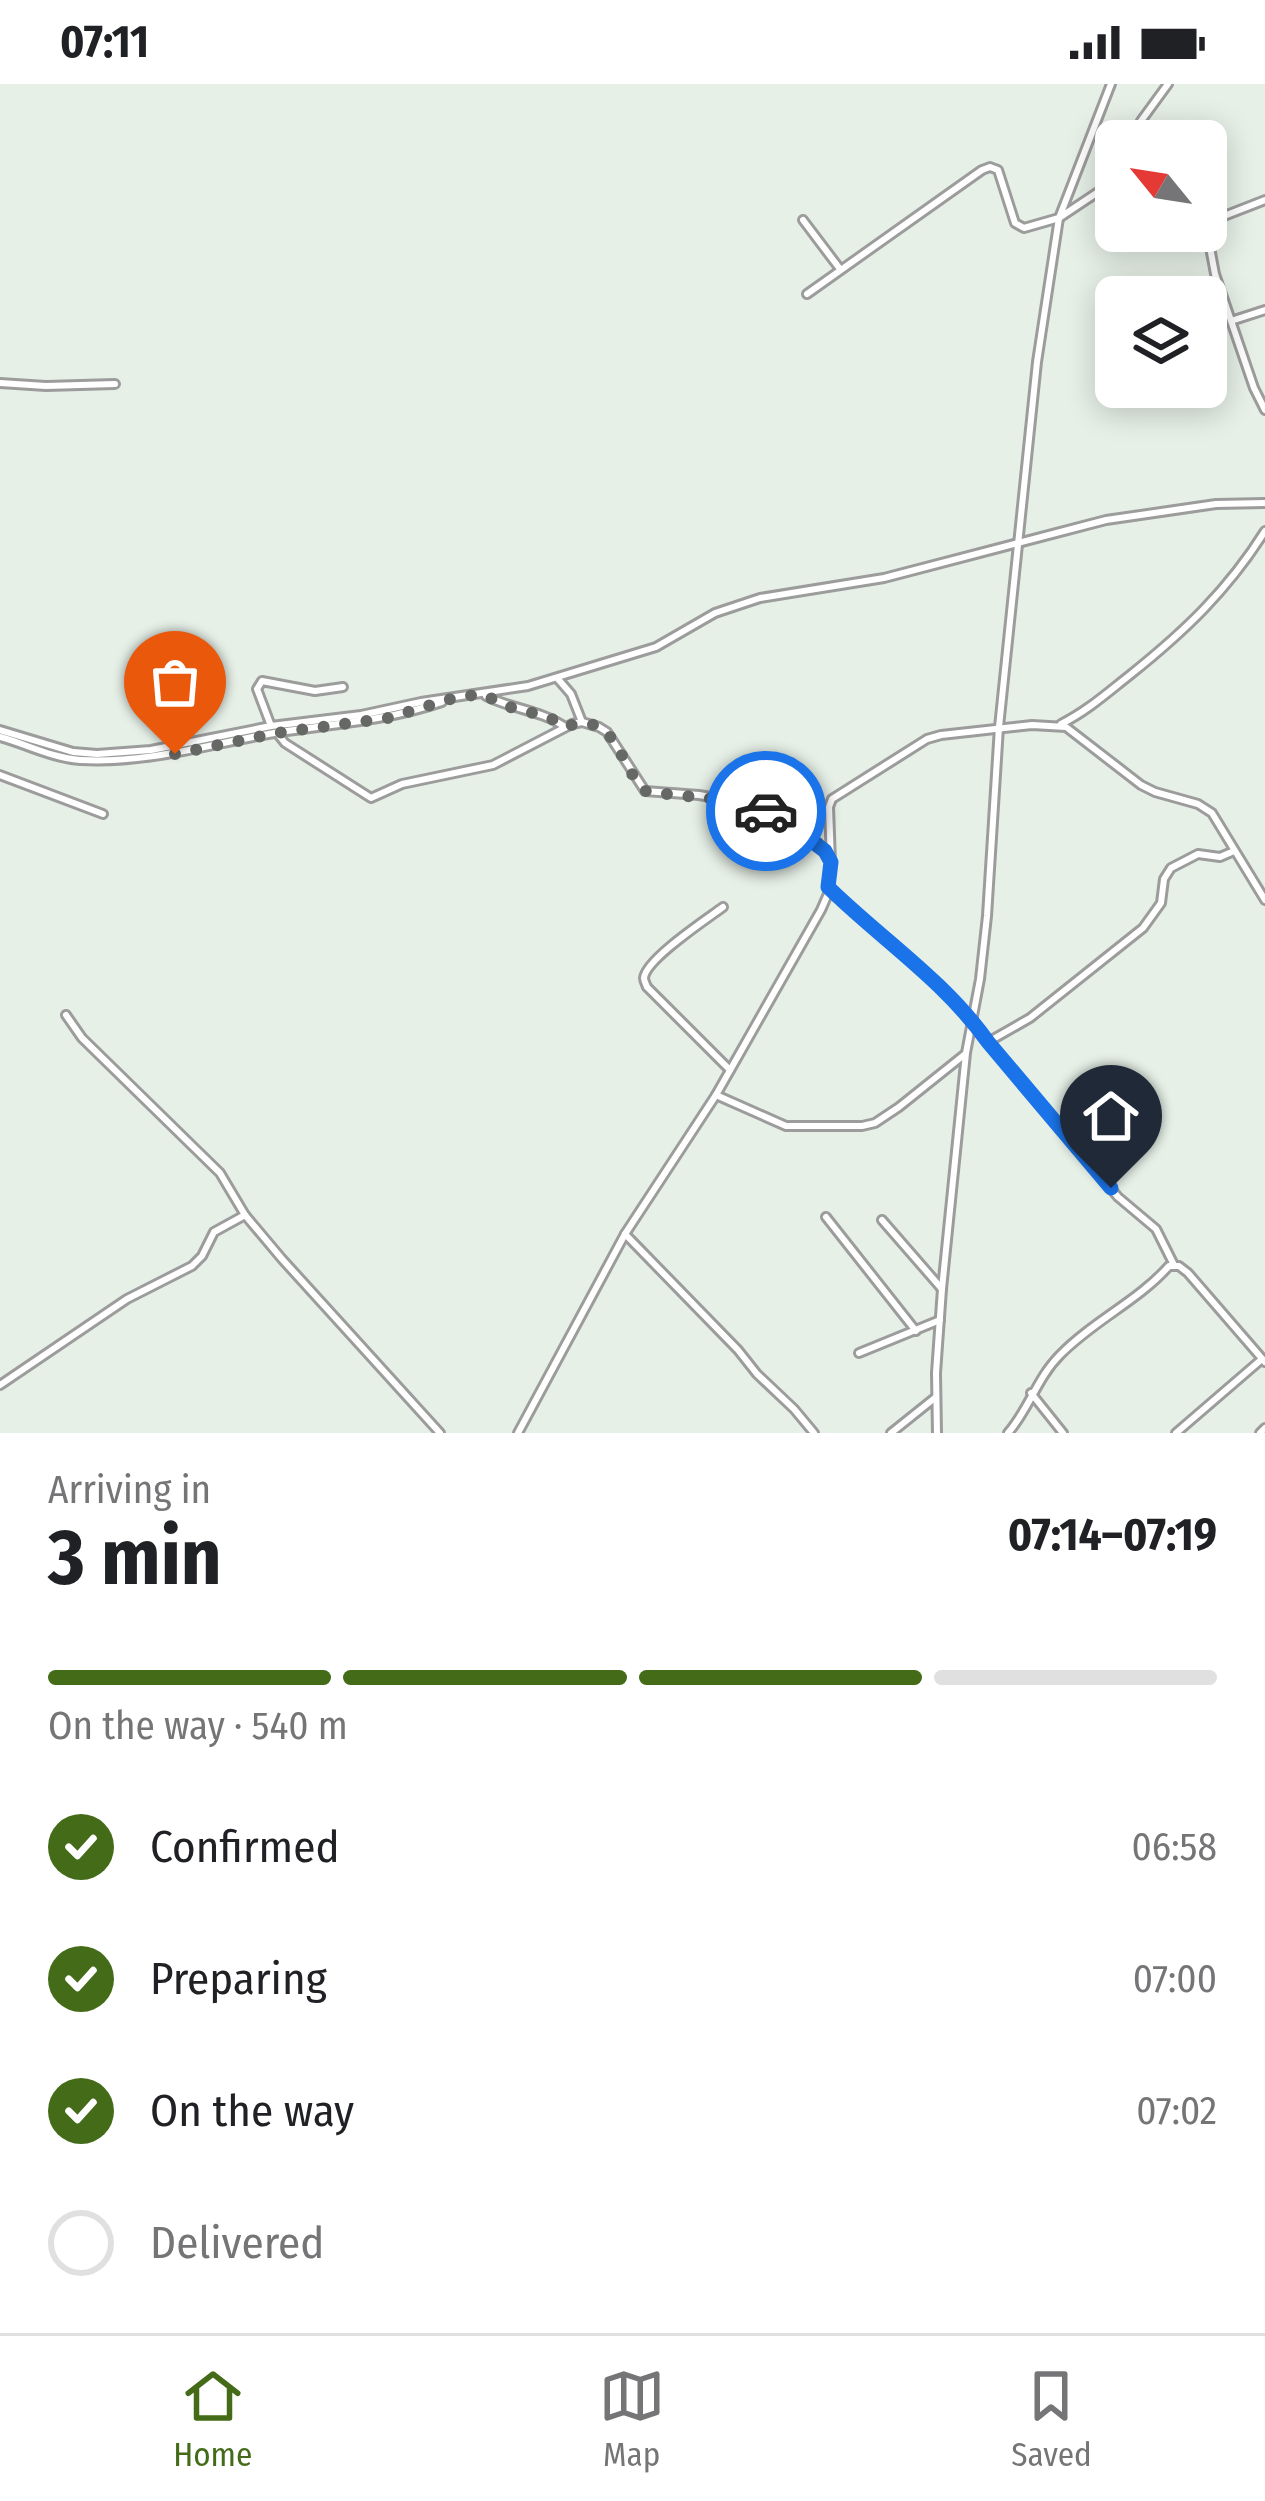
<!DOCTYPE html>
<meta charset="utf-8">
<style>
:root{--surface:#fff;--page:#f2f2f2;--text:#202124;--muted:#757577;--line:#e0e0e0;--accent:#446b18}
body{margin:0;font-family:"Fira Sans Condensed",sans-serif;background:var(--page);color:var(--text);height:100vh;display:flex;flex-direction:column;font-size:45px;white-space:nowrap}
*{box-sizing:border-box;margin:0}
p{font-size:39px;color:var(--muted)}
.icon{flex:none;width:66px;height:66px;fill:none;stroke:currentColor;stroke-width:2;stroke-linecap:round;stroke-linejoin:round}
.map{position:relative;height:1349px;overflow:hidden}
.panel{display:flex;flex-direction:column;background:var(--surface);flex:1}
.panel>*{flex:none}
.needle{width:78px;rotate:300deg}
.fabs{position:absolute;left:1095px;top:36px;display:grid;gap:24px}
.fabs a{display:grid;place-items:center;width:132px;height:132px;border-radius:18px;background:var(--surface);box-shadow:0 6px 30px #0003;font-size:60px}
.pin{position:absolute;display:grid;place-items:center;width:102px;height:102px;color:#fff;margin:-123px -51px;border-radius:50% 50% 50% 0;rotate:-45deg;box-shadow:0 0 12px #0007}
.pin .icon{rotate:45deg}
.courier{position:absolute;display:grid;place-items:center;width:120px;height:120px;margin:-60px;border:9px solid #1a73e8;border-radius:50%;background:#fff;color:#222;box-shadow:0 3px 15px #0007}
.summary em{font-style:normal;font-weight:700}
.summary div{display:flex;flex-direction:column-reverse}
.summary{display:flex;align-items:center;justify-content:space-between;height:204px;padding:0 48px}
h1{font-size:78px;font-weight:700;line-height:90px}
.bar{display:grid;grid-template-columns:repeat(4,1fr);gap:18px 12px;align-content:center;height:144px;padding:0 48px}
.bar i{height:15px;border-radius:9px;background:var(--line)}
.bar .active{background:var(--accent)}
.bar p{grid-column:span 4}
ol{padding:0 48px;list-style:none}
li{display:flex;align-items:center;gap:36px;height:132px}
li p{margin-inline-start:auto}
li .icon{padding:12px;border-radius:50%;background:var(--accent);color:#fff;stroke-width:4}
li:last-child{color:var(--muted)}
li i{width:66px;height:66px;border:6px solid var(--line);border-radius:50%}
.status{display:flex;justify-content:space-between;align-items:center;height:84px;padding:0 60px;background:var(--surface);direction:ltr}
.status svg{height:33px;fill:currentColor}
.dock{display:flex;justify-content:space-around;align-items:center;height:168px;border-top:3px solid var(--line);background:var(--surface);font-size:33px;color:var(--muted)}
.dock a{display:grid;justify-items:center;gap:6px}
.dock .active{color:var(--accent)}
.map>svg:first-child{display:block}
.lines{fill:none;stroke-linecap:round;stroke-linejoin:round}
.minor-casing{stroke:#9c9c9c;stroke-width:12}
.minor{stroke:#fff;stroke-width:6}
.done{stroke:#656865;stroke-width:12;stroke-dasharray:0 21.6}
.route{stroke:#1a73e8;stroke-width:15}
</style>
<div class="status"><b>07:11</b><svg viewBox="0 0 49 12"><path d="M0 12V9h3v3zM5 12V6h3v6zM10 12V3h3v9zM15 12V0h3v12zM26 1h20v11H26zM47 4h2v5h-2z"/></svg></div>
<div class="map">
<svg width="1265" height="1349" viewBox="0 0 1265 1349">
<rect width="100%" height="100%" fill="#e6f0e7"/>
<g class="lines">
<defs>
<g id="minor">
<path d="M1133 57 1141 37 1168 0"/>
<path d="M803 136 840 185"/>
<path d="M1206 139 1265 116"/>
<path d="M1206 142 1215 190 1254 304 1265 326"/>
<path d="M807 210 982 86 990 83 998 86 1015 139 1024 144 1059 134 1116 96"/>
<path d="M1234 236 1265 226"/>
<path d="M0 299 46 302 115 300"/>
<path d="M558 595 571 610 582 638"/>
<path d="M486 612C511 625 541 626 565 643"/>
<path d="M1061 640C1087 627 1107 609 1130 591 1185 547 1228 506 1265 447"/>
<path d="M271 642 257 605 262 597 315 607 343 603"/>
<path d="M0 646 73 668 97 670 151 666 271 642 361 631 421 618 528 602 656 563 715 529 760 514 884 494 1106 436 1216 420 1265 419"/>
<path d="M277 649 285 659 371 714 402 700 493 681 572 640 582 638 599 643 607 648 645 707 699 711 752 720 788 739 818 759 829 776"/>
<path d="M0 653C26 660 52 674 80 676 148 680 213 659 280 648 335 640 389 636 442 618"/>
<path d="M0 691 103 730"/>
<path d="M830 805C883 856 945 897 988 958L1118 1113 1156 1145 1174 1181"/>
<path d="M723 823C707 835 646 875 644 894 644 897 646 900 647 903L730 986"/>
<path d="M66 931 82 954 220 1089 245 1131 282 1175 440 1349"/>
<path d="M988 958 1030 934 1143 844 1161 819 1164 795 1171 784 1198 770 1220 773 1234 767"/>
<path d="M716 1011 786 1042H862L875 1039 899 1023 964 971"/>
<path d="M826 1133 916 1247"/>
<path d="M882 1136 942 1205"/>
<path d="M625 1150 738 1266 757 1290 794 1325 814 1349"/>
<path d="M859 1269 940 1236"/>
<path d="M0 1301 127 1215 192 1182 202 1172 214 1148 245 1131"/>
<path d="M1031 1309 1063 1349"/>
<path d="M518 1349 625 1150 716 1011 821 826 828 810 831 778 829 723 832 715 927 655 941 651 1032 641 1066 643 1141 701 1155 708 1198 720 1212 729 1265 816"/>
<path d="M891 1349 936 1313"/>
<path d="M937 1349 936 1289 942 1205 966 969 980 895 987 832 999 643 1037 278 1059 134 1111 0"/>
<path d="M1008 1349C1029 1325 1037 1294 1060 1271 1093 1237 1138 1217 1169 1182H1179L1188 1189 1265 1278"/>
<path d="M1176 1349 1262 1275"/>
<path d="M1260 1349 1265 1344"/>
</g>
</defs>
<use href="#minor" class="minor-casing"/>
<use href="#minor" class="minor"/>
</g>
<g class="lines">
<path class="done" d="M175 670 277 649 388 634 457 613 483 610 506 622 549 633 565 643C619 625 617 683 647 708L745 718 766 727"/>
<path class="route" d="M766 727 788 739 825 767 831 778 828 803C881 855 944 896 988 958L1111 1104"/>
</g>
</svg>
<div class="fabs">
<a><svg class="needle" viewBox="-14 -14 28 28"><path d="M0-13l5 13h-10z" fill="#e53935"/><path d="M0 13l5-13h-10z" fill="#757577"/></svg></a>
<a><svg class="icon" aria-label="layers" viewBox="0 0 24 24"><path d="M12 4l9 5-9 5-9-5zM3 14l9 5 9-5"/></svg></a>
</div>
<div class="pin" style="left:175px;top:670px;background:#ea580c"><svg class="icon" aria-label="bag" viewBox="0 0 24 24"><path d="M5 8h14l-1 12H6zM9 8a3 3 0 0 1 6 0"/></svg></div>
<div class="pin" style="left:1111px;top:1104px;background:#1f2937"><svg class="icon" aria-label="home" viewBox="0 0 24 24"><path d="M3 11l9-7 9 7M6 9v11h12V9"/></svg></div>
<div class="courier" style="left:766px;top:727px"><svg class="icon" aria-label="car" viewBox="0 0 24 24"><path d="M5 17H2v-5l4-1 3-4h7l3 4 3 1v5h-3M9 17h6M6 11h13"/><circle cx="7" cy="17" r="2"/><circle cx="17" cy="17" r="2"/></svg></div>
</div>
<section class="panel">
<div class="summary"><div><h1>3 min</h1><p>Arriving in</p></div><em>07:14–07:19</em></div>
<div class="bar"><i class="active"></i><i class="active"></i><i class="active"></i><i></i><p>On the way · 540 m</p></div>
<ol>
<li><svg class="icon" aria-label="check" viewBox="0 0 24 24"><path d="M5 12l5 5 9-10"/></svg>Confirmed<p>06:58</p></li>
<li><svg class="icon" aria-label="check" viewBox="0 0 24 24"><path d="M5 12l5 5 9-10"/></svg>Preparing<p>07:00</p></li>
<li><svg class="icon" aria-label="check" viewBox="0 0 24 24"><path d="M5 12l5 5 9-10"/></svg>On the way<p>07:02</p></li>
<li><i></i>Delivered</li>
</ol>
</section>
<nav class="dock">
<a class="active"><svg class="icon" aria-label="home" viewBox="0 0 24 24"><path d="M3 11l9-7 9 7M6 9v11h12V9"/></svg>Home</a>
<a><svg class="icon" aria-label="map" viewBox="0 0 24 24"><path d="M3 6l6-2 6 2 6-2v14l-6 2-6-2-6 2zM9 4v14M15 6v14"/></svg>Map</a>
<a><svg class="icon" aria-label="saved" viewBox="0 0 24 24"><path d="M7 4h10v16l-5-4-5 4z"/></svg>Saved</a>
</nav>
